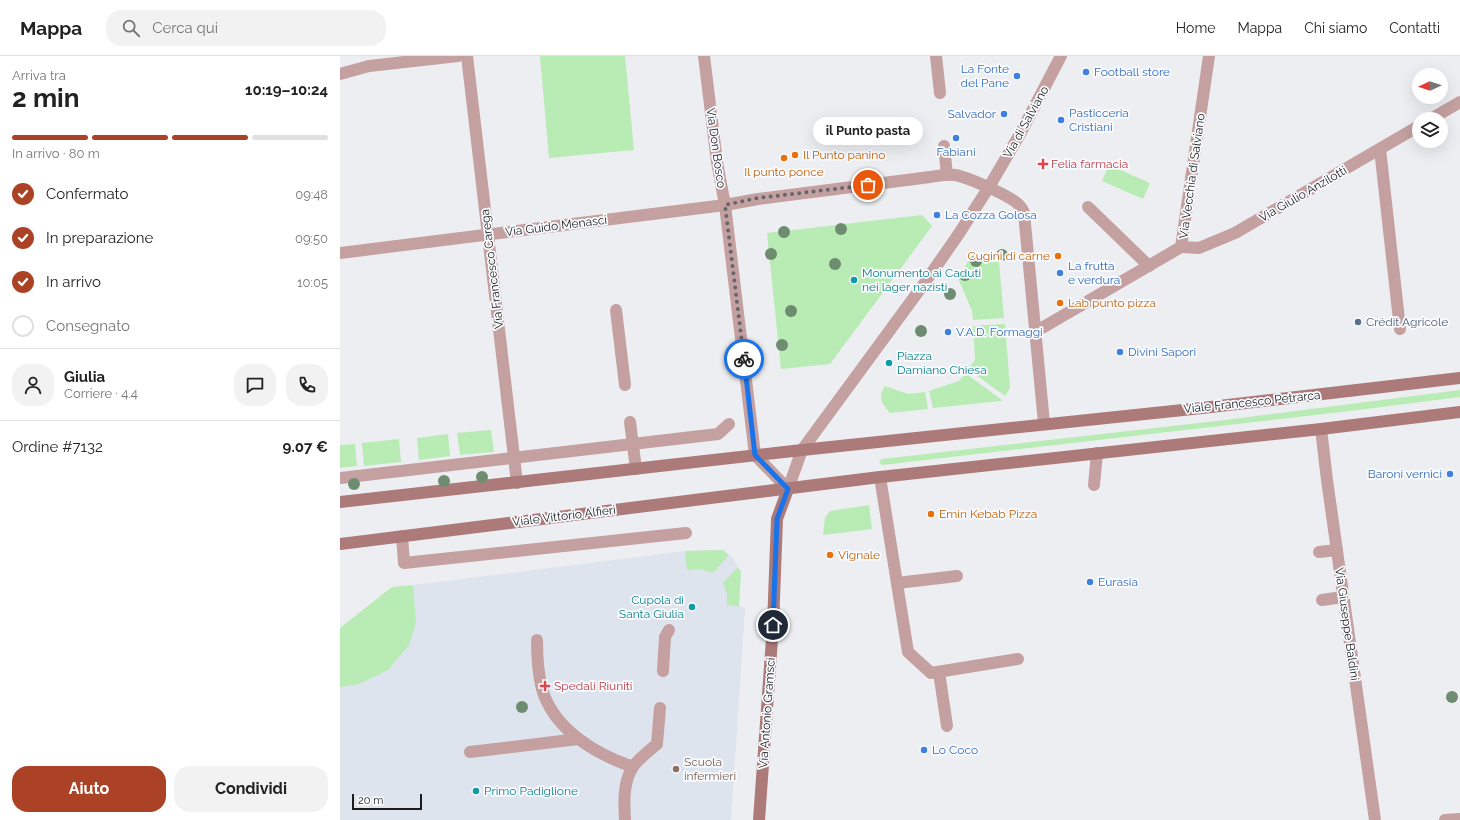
<!DOCTYPE html>
<html lang="it">
<meta charset="utf-8">
<style>
:root{--surface:#fff;--page:#f2f2f2;--text:#222;--muted:#767676;--line:#e0e0e0;--accent:#ab4226}
body{margin:0;font-family:Raleway,sans-serif;background:var(--page);color:var(--text);height:100vh;display:flex;flex-direction:column;font-size:15px;white-space:nowrap}
*{box-sizing:border-box;margin:0}
p{font-size:13px;color:var(--muted)}
.icon{flex:none;width:22px;height:22px;fill:none;stroke:currentColor;stroke-width:2;stroke-linecap:round;stroke-linejoin:round}
.map{position:relative;flex:1;overflow:hidden}
.details{display:flex;flex-direction:column;background:var(--surface);width:340px}
.details>*{flex:none}
.needle{width:26px;rotate:267deg}
.buttons{position:absolute;left:1072px;top:12px;display:grid;gap:8px}
.buttons a{display:grid;place-items:center;width:36px;height:36px;border-radius:50%;background:var(--surface);box-shadow:0 4px 16px #0002;font-size:20px}
.scale{position:absolute;left:12px;bottom:10px;width:70px;box-sizing:border-box;padding-left:4px;border:2px solid #1c1c1d;border-top:0;font-size:11px;line-height:14px;white-space:nowrap;color:#1c1c1d;-webkit-text-stroke:3px #fafcff;paint-order:stroke}
.pin{position:absolute;display:grid;place-items:center;width:34px;height:34px;color:#fff;margin:-17px;border:2px solid #fff;border-radius:50%;box-shadow:0 1px 4px #0007}
.courier{position:absolute;display:grid;place-items:center;width:40px;height:40px;margin:-20px;border:3px solid #1a73e8;border-radius:50%;background:#fff;color:#222;box-shadow:0 1px 5px #0007}
.bubble{position:absolute;height:28px;border-radius:14px;background:var(--surface);box-shadow:0 4px 16px #0002;font-size:13px;font-weight:700;line-height:28px;text-align:center}
.headline em{font-style:normal;font-weight:700}
.headline div{display:flex;flex-direction:column-reverse}
.headline{display:flex;align-items:center;justify-content:space-between;height:68px;padding:0 12px}
h1{font-size:26px;font-weight:700;line-height:30px}
.bar{display:grid;grid-template-columns:repeat(4,1fr);gap:6px 4px;align-content:center;height:48px;padding:0 12px}
.bar i{height:5px;border-radius:3px;background:var(--line)}
.bar .on{background:var(--accent)}
.bar p{grid-column:span 4}
.line{display:flex;align-items:center;gap:10px;padding:0 12px;border-top:1px solid var(--line)}
.line div{flex:1}
.round{display:grid;place-items:center;flex:none;width:42px;height:42px;border-radius:16px;background:var(--page)}
ol{padding:0 12px;list-style:none}
li{display:flex;align-items:center;gap:12px;height:44px}
li p{margin-inline-start:auto}
li .icon{padding:4px;border-radius:50%;background:var(--accent);color:#fff;stroke-width:4}
li:last-child{color:var(--muted)}
li i{width:22px;height:22px;border:2px solid var(--line);border-radius:50%}
.cta{display:flex;gap:8px;margin-top:auto;padding:8px 12px}
.cta a{flex:1;height:46px;border-radius:16px;background:var(--accent);color:#fff;font-size:16px;font-weight:700;line-height:46px;text-align:center}
.cta a+a{background:var(--page);color:var(--text)}
header{display:flex;align-items:center;gap:24px;box-sizing:border-box;height:56px;padding:0 20px;background:var(--surface);border-bottom:1px solid var(--line)}
header strong{font-size:19px}
nav{display:flex;gap:22px;margin-inline-start:auto;font-size:14px}
.search{width:280px;height:36px;background:var(--page);display:flex;align-items:center;gap:10px;box-sizing:border-box;padding:0 14px;border-radius:16px;color:var(--muted);font-size:15px}
main{display:flex;flex:1;min-height:0}
.map>svg:first-child{display:block}
.built{fill:#dde4ee}
.green{fill:#b9ebb4}
.lines{fill:none;stroke-linecap:round;stroke-linejoin:round}
.lane{stroke:#c4a0a0;stroke-width:12}
.street{stroke:#c4a0a0;stroke-width:12}
.secondary{stroke:#ad7a7a;stroke-width:12}
.tree{fill:#6e8d70}
.done{stroke:#656668;stroke-width:4;stroke-dasharray:0 7.2}
.route{stroke:#1a73e8;stroke-width:5}
.shop-dot{fill:#3f7fe0;stroke:#fafcff;stroke-width:1.5}
.food-dot{fill:#e8710a;stroke:#fafcff;stroke-width:1.5}
.health-dot{fill:#e0444e;stroke:#fafcff;stroke-width:1.5}
.culture-dot{fill:#0f9aa8;stroke:#fafcff;stroke-width:1.5}
.service-dot{fill:#5c6f8a;stroke:#fafcff;stroke-width:1.5}
.education-dot{fill:#8d6e63;stroke:#fafcff;stroke-width:1.5}
.labels{text-anchor:middle;dominant-baseline:central;stroke-width:3.5;stroke-linejoin:round;paint-order:stroke}
.shop-label{font-size:12px;fill:#366cbe;stroke:#fafcff;text-anchor:start}
.street-label{font-size:12px;fill:#1c1c1d;stroke:#fafcff}
.food-label{font-size:12px;fill:#c56008;stroke:#fafcff;text-anchor:start}
.health-label{font-size:12px;fill:#be3a42;stroke:#fafcff;text-anchor:start}
.culture-label{font-size:12px;fill:#0d838f;stroke:#fafcff;text-anchor:start}
.service-label{font-size:12px;fill:#4e5e75;stroke:#fafcff;text-anchor:start}
.education-label{font-size:12px;fill:#785e54;stroke:#fafcff;text-anchor:start}
</style>
<header>
<strong>Mappa</strong>
<div class="search"><svg class="icon" aria-label="search" viewBox="0 0 24 24"><circle cx="10" cy="10" r="6"/><path d="M15 15l6 6"/></svg>Cerca qui</div>
<nav><a>Home</a><a>Mappa</a><a>Chi siamo</a><a>Contatti</a></nav>
</header>
<main>
<section class="details">
<div class="headline"><div><h1>2 min</h1><p>Arriva tra</p></div><em>10:19–10:24</em></div>
<div class="bar"><i class="on"></i><i class="on"></i><i class="on"></i><i></i><p>In arrivo · 80 m</p></div>
<ol>
<li><svg class="icon" aria-label="check" viewBox="0 0 24 24"><path d="M5 12l5 5 9-10"/></svg>Confermato<p>09:48</p></li>
<li><svg class="icon" aria-label="check" viewBox="0 0 24 24"><path d="M5 12l5 5 9-10"/></svg>In preparazione<p>09:50</p></li>
<li><svg class="icon" aria-label="check" viewBox="0 0 24 24"><path d="M5 12l5 5 9-10"/></svg>In arrivo<p>10:05</p></li>
<li><i></i>Consegnato</li>
</ol>
<div class="line" style="height:72px"><a class="round"><svg class="icon" aria-label="person" viewBox="0 0 24 24"><circle cx="12" cy="8" r="4"/><path d="M4 21q1-7 8-7t8 7"/></svg></a><div><b>Giulia</b><p>Corriere · 4.4</p></div><a class="round"><svg class="icon" aria-label="chat" viewBox="0 0 24 24"><path d="M4 5h16v11H9l-5 4z"/></svg></a><a class="round"><svg class="icon" aria-label="phone" viewBox="0 0 24 24"><path d="M5 4h4l2 5-3 2q2 4 5 5l2-3 5 2v4C11 20 4 13 5 4z"/></svg></a></div>
<div class="line" style="height:52px"><div>Ordine #7132</div><b>9.07 €</b></div>
<div class="cta"><a>Aiuto</a><a>Condividi</a></div>
</section>
<div class="map">
<svg width="1120" height="764" viewBox="0 0 1120 764">
<rect width="100%" height="100%" fill="#eceef2"/>
<path class="built" d="M383 494 393 502 401 516 399 550 405 552 391 764H0V631L19 628 76 566 73 529 345 495Z"/>
<g class="green">
<path d="M200 0H285L294 94 209 102Z"/>
<path d="M769 109 810 127 803 143 762 125Z"/>
<path d="M582 159 592 170 490 308 441 313 427 177Z"/>
<path d="M629 204 659 206 664 262 633 264 632 255 618 222Z"/>
<path d="M665 268 670 332 665 340 628 313 635 304 633 270Z"/>
<path d="M625 317 662 344 661 345 593 352 589 335 619 325Z"/>
<path d="M545 330 568 338 585 336 588 353 550 357C542 347 537 342 545 330Z"/>
<path d="M1120 334V341L1018 354 542 409 539 406 542 403 885 364Z"/>
<path d="M151 374 154 396 120 399 117 377Z"/>
<path d="M108 378 110 400 79 404 77 382Z"/>
<path d="M59 383 61 406 24 410 22 387Z"/>
<path d="M15 388 17 410 0 412V389Z"/>
<path d="M529 449 532 473 483 479 485 462 490 455Z"/>
<path d="M383 494 389 499 373 517 360 513 347 514 345 495Z"/>
<path d="M398 511 401 516 399 550 387 549V538L383 527Z"/>
<path d="M73 529 76 566 69 589 48 614 19 628 0 631V572L52 531Z"/>
</g>
<g class="lines">
<g class="lane">
<path d="M596 0 600 37"/>
<path d="M604 90 607 119"/>
<path d="M1040 93 1060 273"/>
<path d="M748 151 809 210"/>
<path d="M276 254 285 329"/>
<path d="M290 366 296 413"/>
<path d="M540 421 568 596 591 617 678 603"/>
<path d="M0 422 378 378 389 368"/>
<path d="M754 429 757 397"/>
<path d="M62 480 64 507 346 477"/>
<path d="M979 496 997 494"/>
<path d="M557 527 617 520"/>
<path d="M982 544 1003 541"/>
<path d="M197 584C197 601 198 617 202 633 214 674 256 698 293 711"/>
<path d="M323 615 325 581 329 574"/>
<path d="M599 616 607 670"/>
<path d="M130 696 238 683"/>
<path d="M285 764C284 746 283 728 292 712 298 703 309 695 317 688L320 652"/>
<path d="M1105 764 1120 763"/>
</g>
<g class="street">
<path d="M127 0 177 427"/>
<path d="M364 0 377 106 385 149 415 399 448 433 462 394 586 225 618 179 649 131 680 78 721 0"/>
<path d="M0 18 29 10 118 0"/>
<path d="M1091 63 1120 46"/>
<path d="M841 191 859 192 895 177 1079 70"/>
<path d="M0 197 385 149 418 143 590 121C598 120 606 118 615 119 627 121 671 140 679 149 681 151 683 154 684 157L704 367"/>
<path d="M695 276 841 191 869 0"/>
<path d="M981 373 987 424 1035 764"/>
</g>
<g class="secondary">
<path d="M0 446 462 394 862 352 1120 322"/>
<path d="M0 488 540 421 981 373 1120 356"/>
<path d="M419 764 433 569 437 463 448 433"/>
</g>
</g>
<g class="tree">
<circle cx="501" cy="173" r="6"/>
<circle cx="444" cy="176" r="6"/>
<circle cx="431" cy="198" r="6"/>
<circle cx="662" cy="199" r="6"/>
<circle cx="636" cy="205" r="6"/>
<circle cx="495" cy="208" r="6"/>
<circle cx="625" cy="219" r="6"/>
<circle cx="610" cy="238" r="6"/>
<circle cx="451" cy="255" r="6"/>
<circle cx="581" cy="275" r="6"/>
<circle cx="442" cy="289" r="6"/>
<circle cx="142" cy="421" r="6"/>
<circle cx="104" cy="425" r="6"/>
<circle cx="14" cy="428" r="6"/>
<circle cx="1112" cy="641" r="6"/>
<circle cx="182" cy="651" r="6"/>
</g>
<g class="lines">
<path class="done" d="M404 303 385 149 418 142 528 129"/>
<path class="route" d="M404 303 415 399 448 433 437 463 433 569"/>
</g>
<g class="shop-dot">
<circle cx="746" cy="16" r="4"/>
<circle cx="677" cy="20" r="4"/>
<circle cx="664" cy="58" r="4"/>
<circle cx="721" cy="64" r="4"/>
<circle cx="616" cy="82" r="4"/>
<circle cx="597" cy="159" r="4"/>
<circle cx="720" cy="217" r="4"/>
<circle cx="608" cy="276" r="4"/>
<circle cx="780" cy="296" r="4"/>
<circle cx="1110" cy="418" r="4"/>
<circle cx="750" cy="526" r="4"/>
<circle cx="584" cy="694" r="4"/>
</g>
<g class="food-dot">
<circle cx="455" cy="99" r="4"/>
<circle cx="444" cy="102" r="4"/>
<circle cx="718" cy="200" r="4"/>
<circle cx="720" cy="247" r="4"/>
<circle cx="591" cy="458" r="4"/>
<circle cx="490" cy="499" r="4"/>
</g>
<g class="health-dot">
<path d="M701 102h4v4h4v4h-4v4h-4v-4h-4v-4h4z"/>
<path d="M203 624h4v4h4v4h-4v4h-4v-4h-4v-4h4z"/>
</g>
<g class="culture-dot">
<circle cx="514" cy="224" r="4"/>
<circle cx="549" cy="307" r="4"/>
<circle cx="352" cy="551" r="4"/>
<circle cx="136" cy="735" r="4"/>
</g>
<circle class="service-dot" cx="1018" cy="266" r="4"/>
<circle class="education-dot" cx="336" cy="713" r="4"/>
<g class="labels">
<g class="shop-label">
<text x="669" y="13" text-anchor="end">La Fonte<tspan x="669" dy="14">del Pane</tspan></text>
<text x="754" y="16">Football store</text>
<text x="729" y="57">Pasticceria<tspan x="729" dy="14">Cristiani</tspan></text>
<text x="656" y="58" text-anchor="end">Salvador</text>
<text x="616" y="96" text-anchor="middle">Fabiani</text>
<text x="605" y="159">La Cozza Golosa</text>
<text x="728" y="210">La frutta<tspan x="728" dy="14">e verdura</tspan></text>
<text x="616" y="276">V.A.D. Formaggi</text>
<text x="788" y="296">Divini Sapori</text>
<text x="1102" y="418" text-anchor="end">Baroni vernici</text>
<text x="758" y="526">Eurasia</text>
<text x="592" y="694">Lo Coco</text>
</g>
<g class="street-label">
<text transform="translate(686 66) rotate(-61)">Via di Salviano</text>
<text transform="translate(376 92) rotate(82)">Via Don Bosco</text>
<text transform="translate(852 120) rotate(-82)">Via Vecchia di Salviano</text>
<text transform="translate(963 138) rotate(-30)">Via Giulio Anzilotti</text>
<text transform="translate(216 170) rotate(-7)">Via Guido Menasci</text>
<text transform="translate(152 213) rotate(-97)">Via Francesco Carega</text>
<text transform="translate(912 346) rotate(-6)">Viale Francesco Petrarca</text>
<text transform="translate(224 460) rotate(-7)">Viale Vittorio Alfieri</text>
<text transform="translate(1007 568) rotate(82)">Via Giuseppe Baldini</text>
<text transform="translate(427 657) rotate(-86)">Via Antonio Gramsci</text>
</g>
<g class="food-label">
<text x="463" y="99">Il Punto panino</text>
<text x="444" y="116" text-anchor="middle">Il punto ponce</text>
<text x="710" y="200" text-anchor="end">Cugini di carne</text>
<text x="728" y="247">Lab punto pizza</text>
<text x="599" y="458">Emin Kebab Pizza</text>
<text x="498" y="499">Vignale</text>
</g>
<g class="health-label">
<text x="711" y="108">Felia farmacia</text>
<text x="214" y="630">Spedali Riuniti</text>
</g>
<g class="culture-label">
<text x="522" y="217">Monumento ai Caduti<tspan x="522" dy="14">nei lager nazisti</tspan></text>
<text x="557" y="300">Piazza<tspan x="557" dy="14">Damiano Chiesa</tspan></text>
<text x="344" y="544" text-anchor="end">Cupola di<tspan x="344" dy="14">Santa Giulia</tspan></text>
<text x="144" y="735">Primo Padiglione</text>
</g>
<g class="service-label">
<text x="1026" y="266">Crédit Agricole</text>
</g>
<g class="education-label">
<text x="344" y="706">Scuola<tspan x="344" dy="14">infermieri</tspan></text>
</g>
</g>
</svg>
<div class="buttons">
<a><svg class="needle" viewBox="-14 -14 28 28"><path d="M0-13l5 13h-10z" fill="#e53935"/><path d="M0 13l5-13h-10z" fill="#767676"/></svg></a>
<a><svg class="icon" aria-label="layers" viewBox="0 0 24 24"><path d="M12 4l9 5-9 5-9-5zM3 14l9 5 9-5"/></svg></a>
</div>
<div class="scale">20 m</div>
<div class="pin" style="left:528px;top:129px;background:#ea580c"><svg class="icon" aria-label="bag" viewBox="0 0 24 24"><path d="M5 8h14l-1 12H6zM9 8a3 3 0 0 1 6 0"/></svg></div>
<div class="pin" style="left:433px;top:569px;background:#1f2937"><svg class="icon" aria-label="home" viewBox="0 0 24 24"><path d="M3 11l9-7 9 7M6 9v11h12V9"/></svg></div>
<div class="courier" style="left:404px;top:303px"><svg class="icon" aria-label="bike" viewBox="0 0 24 24"><circle cx="6" cy="16" r="4"/><circle cx="18" cy="16" r="4"/><path d="M6 16l4-8h5l3 8M10 8l3 8H6M13 5h3"/></svg></div>
<div class="bubble" style="left:473px;top:61px;width:110px">il Punto pasta</div>
</div>
</main>
